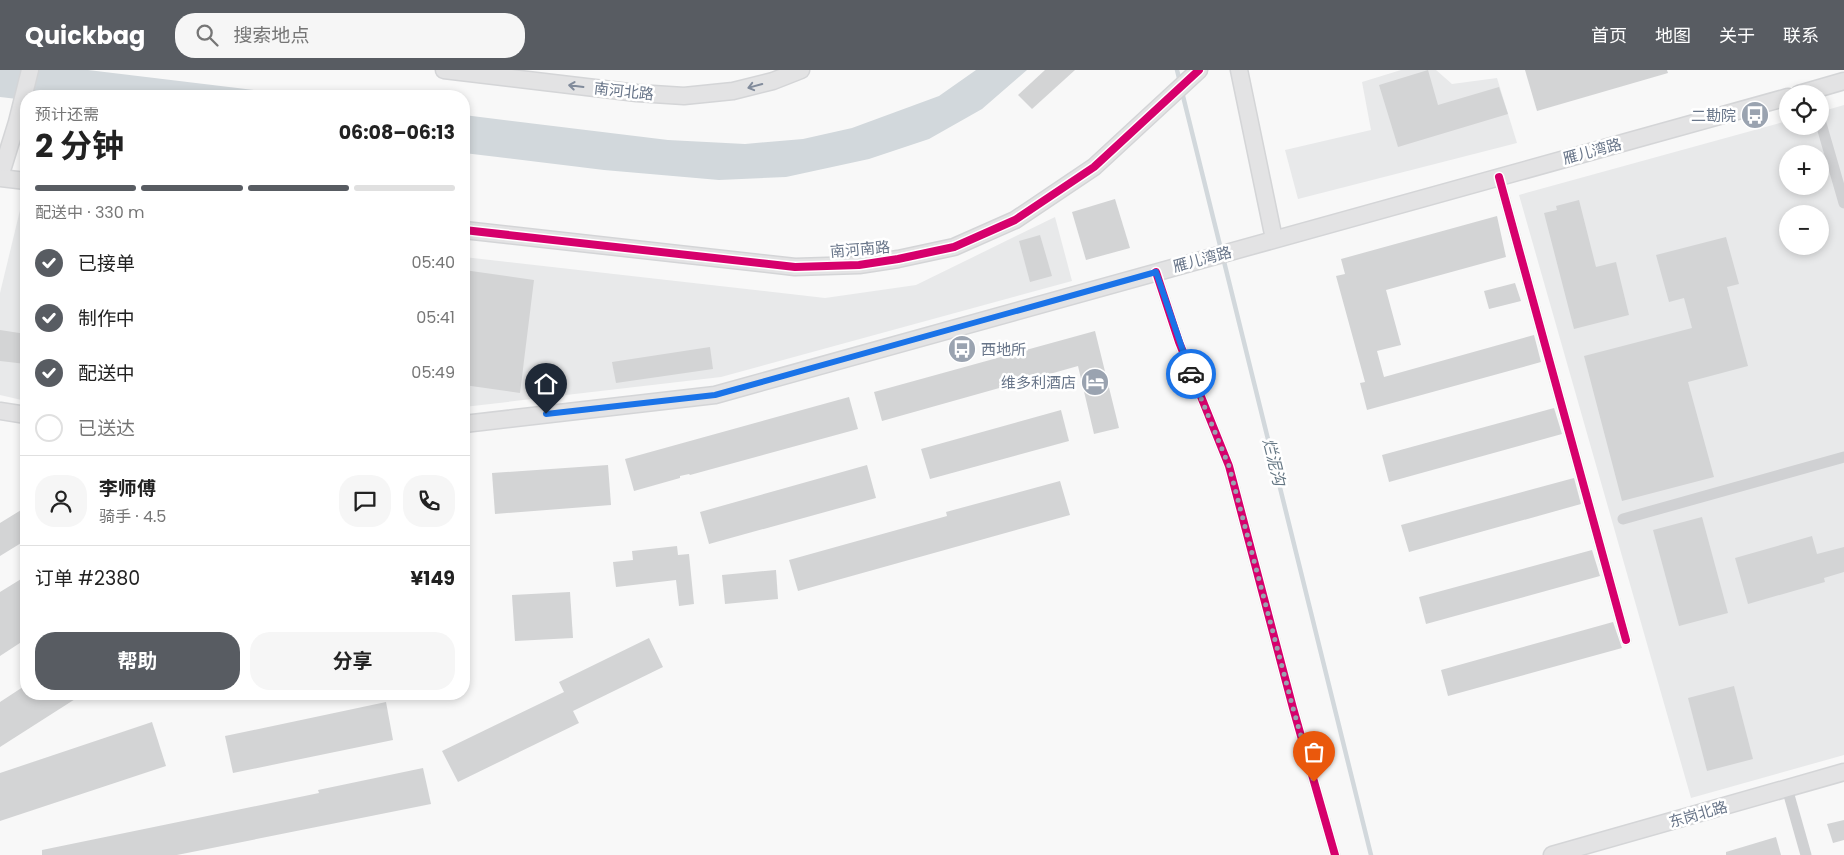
<!DOCTYPE html>
<html lang="zh">
<meta charset="utf-8">
<style>
:root{--surface:#fff;--page:#f6f6f6;--text:#222;--muted:#767676;--line:#e0e0e0;--accent:#585c62}
body{margin:0;font-family:Poppins,"Noto Sans SC",sans-serif;background:var(--page);color:var(--text);height:100vh;display:flex;flex-direction:column;font-size:19px;white-space:nowrap}
*{box-sizing:border-box;margin:0}
p{font-size:16px;color:var(--muted)}
.icon{flex:none;width:28px;height:28px;fill:none;stroke:currentColor;stroke-width:2;stroke-linecap:round;stroke-linejoin:round}
.map{position:relative;flex:1;overflow:hidden}
.drawer{position:absolute;left:20px;top:20px;width:450px;height:610px;display:flex;flex-direction:column;background:var(--surface);border-radius:20px;box-shadow:0 2px 8px #0003}
.drawer>*{flex:none}
.tools{position:absolute;left:1779px;top:15px;display:grid;gap:10px}
.tools a{display:grid;place-items:center;width:50px;height:50px;border-radius:50%;background:var(--surface);box-shadow:0 2px 8px #0003;font-size:25px}
.pin{position:absolute;display:grid;place-items:center;width:42px;height:42px;color:#fff;margin:-51px -21px;border-radius:50% 50% 50% 0;rotate:-45deg;box-shadow:0 0 5px #0007}
.pin .icon{rotate:45deg}
.courier{position:absolute;display:grid;place-items:center;width:50px;height:50px;margin:-25px;border:4px solid #1a73e8;border-radius:50%;background:#fff;color:#222;box-shadow:0 1px 6px #0007}
.summary em{font-style:normal;font-weight:700}
.summary div{display:flex;flex-direction:column-reverse}
.summary{display:flex;align-items:center;justify-content:space-between;height:85px;padding:0 15px}
h1{font-size:32px;font-weight:700;line-height:38px}
.bar{display:grid;grid-template-columns:repeat(4,1fr);gap:8px 5px;align-content:center;height:60px;padding:0 15px}
.bar i{height:6px;border-radius:4px;background:var(--line)}
.bar .on{background:var(--accent)}
.bar p{grid-column:span 4}
.line{display:flex;align-items:center;gap:12px;padding:0 15px;border-top:1px solid var(--line)}
.line div{flex:1}
.round{display:grid;place-items:center;flex:none;width:52px;height:52px;border-radius:20px;background:var(--page)}
ol{padding:0 15px;list-style:none}
li{display:flex;align-items:center;gap:15px;height:55px}
li p{margin-inline-start:auto}
li .icon{padding:5px;border-radius:50%;background:var(--accent);color:#fff;stroke-width:4}
li:last-child{color:var(--muted)}
li i{width:28px;height:28px;border:2px solid var(--line);border-radius:50%}
.cta{display:flex;gap:10px;margin-top:auto;padding:10px 15px}
.cta a{flex:1;height:58px;border-radius:20px;background:var(--accent);color:#fff;font-size:20px;font-weight:700;line-height:58px;text-align:center}
.cta a+a{background:var(--page);color:var(--text)}
header{display:flex;align-items:center;gap:30px;box-sizing:border-box;height:70px;padding:0 25px;background:var(--accent);color:#fff}
header strong{font-size:24px}
nav{display:flex;gap:28px;margin-inline-start:auto;font-size:18px}
.search{width:350px;height:45px;background:var(--page);display:flex;align-items:center;gap:12px;box-sizing:border-box;padding:0 18px;border-radius:20px;color:var(--muted);font-size:19px}
.map>svg:first-child{display:block}
.built{fill:#e8e9ea;fill-rule:evenodd}
.water{fill:#d2d8dc}
.lines{fill:none;stroke-linecap:round;stroke-linejoin:round}
.stream{stroke:#d2d8dc;stroke-width:4.5}
.building{fill:#d3d4d5}
.secondary-casing{stroke:#d4d5d7;stroke-width:19}
.street{stroke:#d0d1d3;stroke-width:11}
.secondary{stroke:#e3e3e4;stroke-width:16}
.cycleway-casing{stroke:#fff;stroke-width:11}
.cycleway{stroke:#d6006c;stroke-width:8}
.oneway{stroke:#818b9b}
.done{stroke:#9aa3b0;stroke-width:5;stroke-dasharray:0 9}
.route{stroke:#1a73e8;stroke-width:6}
.labels{text-anchor:middle;dominant-baseline:central;stroke-width:5;stroke-linejoin:round;paint-order:stroke}
.street-label{font-size:15px;fill:#687589;stroke:#fff}
.poi-label{font-size:15px;fill:#687589;stroke:#fff;text-anchor:end}
.water-label{font-size:16px;font-style:italic;fill:#647683;stroke:#fff}
</style>
<header>
<strong>Quickbag</strong>
<div class="search"><svg class="icon" aria-label="search" viewBox="0 0 24 24"><circle cx="10" cy="10" r="6"/><path d="M15 15l6 6"/></svg>搜索地点</div>
<nav><a>首页</a><a>地图</a><a>关于</a><a>联系</a></nav>
</header>
<div class="map">
<svg width="1844" height="785" viewBox="0 0 1844 785">
<rect width="100%" height="100%" fill="#f8f8f8"/>
<g class="built">
<path d="M1401 0H1436L1452 14 1497 8 1517 73 1298 129 1285 80 1371 60 1362 12Z"/>
<path d="M1844 35V685L1691 728 1519 125 1787 51 1788 56H1820V42ZM1788 84H1820V116H1788ZM1788 144H1820V176H1788Z"/>
<path d="M21 136 26 137V331L0 325V223Z"/>
<path d="M1055 147 1072 211 721 307 464 337V187L825 228 916 215Z"/>
</g>
<g class="water">
<path d="M0 0H88L305 26H26V30L0 27Z"/>
<path d="M976 0H1027L982 39 929 69 869 89 786 107 719 110 604 100 464 83V45L668 70 745 74 803 69 852 58 939 26Z"/>
</g>
<g class="lines">
<g class="stream">
<path d="M1177 0 1180 12"/>
<path d="M1182 22 1371 785"/>
</g>
</g>
<g class="building">
<path d="M1045 0H1075L1032 39 1018 25Z"/>
<path d="M1428 0 1438 35 1499 17 1508 44 1398 77 1379 15Z"/>
<path d="M1525 0H1667L1668 3 1537 41Z"/>
<path d="M1115 129 1130 178 1086 190 1072 142Z"/>
<path d="M1579 130 1596 197 1616 192 1629 245 1574 259 1544 143 1557 140 1556 136Z"/>
<path d="M1497 146 1506 187 1386 220 1401 275 1377 281 1384 307 1534 265 1541 292 1367 340 1360 313 1365 312 1336 206 1345 204 1341 189Z"/>
<path d="M1040 165 1052 206 1030 212 1019 171Z"/>
<path d="M1726 167 1739 214 1727 217 1748 296 1688 312 1714 407 1622 431 1584 286 1692 258 1684 228 1669 232 1656 185Z"/>
<path d="M464 200 534 210 520 323 464 315Z"/>
<path d="M1515 213 1521 231 1489 239 1484 221Z"/>
<path d="M0 260 26 264V294L0 291Z"/>
<path d="M1095 261 1119 358 1094 364 1078 296 882 351 874 322Z"/>
<path d="M710 277 713 299 616 313 612 292Z"/>
<path d="M849 327 858 359 690 405 689 404 680 406V408L634 421 625 389Z"/>
<path d="M1554 338 1562 364 1389 412 1382 385Z"/>
<path d="M1061 340 1069 371 930 409 921 379Z"/>
<path d="M608 395 611 435 495 444 492 403Z"/>
<path d="M867 395 876 428 709 474 700 442Z"/>
<path d="M1574 408 1581 434 1409 482 1401 455Z"/>
<path d="M1060 411 1070 445 798 521 789 490 947 446 946 442Z"/>
<path d="M26 437V470L0 486V453Z"/>
<path d="M1702 447 1728 543 1679 556 1653 460Z"/>
<path d="M1812 466 1817 484 1844 477V502L1824 508 1825 512 1748 534 1735 488Z"/>
<path d="M677 476 678 485 689 484 694 534 679 536 676 510 616 517 613 492 633 490 632 481Z"/>
<path d="M1592 480 1600 506 1426 554 1419 527Z"/>
<path d="M776 500 778 529 725 534 722 505Z"/>
<path d="M26 506V569L0 586V522Z"/>
<path d="M570 522 573 568 515 571 512 525Z"/>
<path d="M1613 552 1622 578 1448 626 1441 600Z"/>
<path d="M649 568 663 597 573 641 579 653 458 712 442 681 564 622 559 612Z"/>
<path d="M26 615V624H83L0 677V632Z"/>
<path d="M1734 616 1753 689 1707 701 1688 628Z"/>
<path d="M386 632 393 670 233 703 225 666Z"/>
<path d="M152 652 166 696 0 751V703Z"/>
<path d="M423 698 431 734 177 785H42V780L319 723 318 720Z"/>
<path d="M1844 750V770L1833 773 1827 754Z"/>
<path d="M1776 767 1781 785H1726V782Z"/>
</g>
<g class="lines">
<defs>
<g id="secondary">
<path d="M444 0 637 23 684 26 733 21 773 11 801 0"/>
<path d="M1239 0 1274 169"/>
<path d="M1799 24 1844 11"/>
<path d="M0 107 17 52 30 0"/>
<path d="M0 108 26 111"/>
<path d="M464 160 795 197 859 195 898 189 954 177 1015 150 1094 97 1199 0"/>
<path d="M0 341 26 345"/>
<path d="M464 354 715 325 1788 27"/>
<path d="M1552 785 1844 702"/>
</g>
</defs>
<use href="#secondary" class="secondary-casing"/>
<g class="street">
<path d="M1820 50 1844 133"/>
<path d="M1499 107 1626 570"/>
<path d="M1156 202 1179 272 1229 396 1293 638 1335 785"/>
<path d="M1623 449 1844 387"/>
<path d="M1787 718 1806 785"/>
</g>
<use href="#secondary" class="secondary"/>
<defs>
<g id="cycleway">
<path d="M1499 107 1626 570"/>
<path d="M464 160 795 197 859 195 898 189 954 177 1015 150 1094 97 1199 0"/>
<path d="M1156 202 1179 272 1229 396 1293 638 1335 785"/>
</g>
</defs>
<use href="#cycleway" class="cycleway-casing"/>
<use href="#cycleway" class="cycleway"/>
</g>
<defs><path id="oneway-shaft" d="M-6 0H5M1.5-3L5.5 0L1.5 3" fill="none" stroke-width="1.6" stroke-linecap="round" stroke-linejoin="round" transform="scale(1.25)"/></defs>
<g class="oneway">
<use href="#oneway-shaft" transform="translate(576 16) rotate(-173)"/>
<use href="#oneway-shaft" transform="translate(755 16) rotate(165)"/>
</g>
<g class="lines">
<path class="done" d="M1191 304 1229 396 1293 638 1314 712"/>
<path class="route" d="M546 344 715 325 1156 202 1191 304"/>
</g>
<defs>
<symbol id="bus-disc" viewBox="-11 -11 22 22"><circle r="9.5" fill="#9aa3b0" stroke="#fff"/><path d="M-5-6H5V4H4V6H2V4H-2V6H-4V4H-5ZM-3.5-4V0h7V-4ZM-3.5 1.2v1.5H-2V1.2ZM2 1.2v1.5H3.5V1.2Z" fill="#fff"/></symbol>
<symbol id="hotel-disc" viewBox="-11 -11 22 22"><circle r="9.5" fill="#9aa3b0" stroke="#fff"/><path d="M-6-4.5h1.5V1H6V5H4.5V3h-9V5H-6ZM-4 0a1.8 1.8 0 1 1 3.6 0ZM.5 0V-2.5h3Q6-2.5 6 0Z" fill="#fff"/></symbol>
</defs>
<g fill-rule="evenodd">
<use href="#bus-disc" x="1739" y="29" width="32" height="32"/>
<use href="#bus-disc" x="946" y="263" width="32" height="32"/>
<use href="#hotel-disc" x="1079" y="296" width="32" height="32"/>
</g>
<g class="labels">
<g class="street-label">
<text transform="translate(624 21) rotate(6)">南河北路</text>
<text transform="translate(1592 81) rotate(-15)">雁儿湾路</text>
<text transform="translate(860 179) rotate(-5)">南河南路</text>
<text transform="translate(1202 189) rotate(-15)">雁儿湾路</text>
<text transform="translate(1698 744) rotate(-16)">东岗北路</text>
</g>
<g class="poi-label">
<text x="1736" y="45">二勘院</text>
<text x="981" y="279" text-anchor="start">西地所</text>
<text x="1076" y="312">维多利酒店</text>
</g>
<g class="water-label">
<text transform="translate(1274 392) rotate(76)">烂泥沟</text>
</g>
</g>
</svg>
<div class="tools">
<a><svg class="icon" aria-label="locate" viewBox="0 0 24 24"><circle cx="12" cy="12" r="6"/><path d="M12 2v4M12 18v4M2 12h4M18 12h4"/></svg></a>
<a>+</a>
<a>−</a>
</div>
<div class="pin" style="left:1314px;top:712px;background:#ea580c"><svg class="icon" aria-label="bag" viewBox="0 0 24 24"><path d="M5 8h14l-1 12H6zM9 8a3 3 0 0 1 6 0"/></svg></div>
<div class="pin" style="left:546px;top:344px;background:#1f2937"><svg class="icon" aria-label="home" viewBox="0 0 24 24"><path d="M3 11l9-7 9 7M6 9v11h12V9"/></svg></div>
<div class="courier" style="left:1191px;top:304px"><svg class="icon" aria-label="car" viewBox="0 0 24 24"><path d="M5 17H2v-5l4-1 3-4h7l3 4 3 1v5h-3M9 17h6M6 11h13"/><circle cx="7" cy="17" r="2"/><circle cx="17" cy="17" r="2"/></svg></div>
<section class="drawer">
<div class="summary"><div><h1>2 分钟</h1><p>预计还需</p></div><em>06:08–06:13</em></div>
<div class="bar"><i class="on"></i><i class="on"></i><i class="on"></i><i></i><p>配送中 · 330 m</p></div>
<ol>
<li><svg class="icon" aria-label="check" viewBox="0 0 24 24"><path d="M5 12l5 5 9-10"/></svg>已接单<p>05:40</p></li>
<li><svg class="icon" aria-label="check" viewBox="0 0 24 24"><path d="M5 12l5 5 9-10"/></svg>制作中<p>05:41</p></li>
<li><svg class="icon" aria-label="check" viewBox="0 0 24 24"><path d="M5 12l5 5 9-10"/></svg>配送中<p>05:49</p></li>
<li><i></i>已送达</li>
</ol>
<div class="line" style="height:90px"><a class="round"><svg class="icon" aria-label="person" viewBox="0 0 24 24"><circle cx="12" cy="8" r="4"/><path d="M4 21q1-7 8-7t8 7"/></svg></a><div><b>李师傅</b><p>骑手 · 4.5</p></div><a class="round"><svg class="icon" aria-label="chat" viewBox="0 0 24 24"><path d="M4 5h16v11H9l-5 4z"/></svg></a><a class="round"><svg class="icon" aria-label="phone" viewBox="0 0 24 24"><path d="M5 4h4l2 5-3 2q2 4 5 5l2-3 5 2v4C11 20 4 13 5 4z"/></svg></a></div>
<div class="line" style="height:65px"><div>订单 #2380</div><b>¥149</b></div>
<div class="cta"><a>帮助</a><a>分享</a></div>
</section>
</div>
